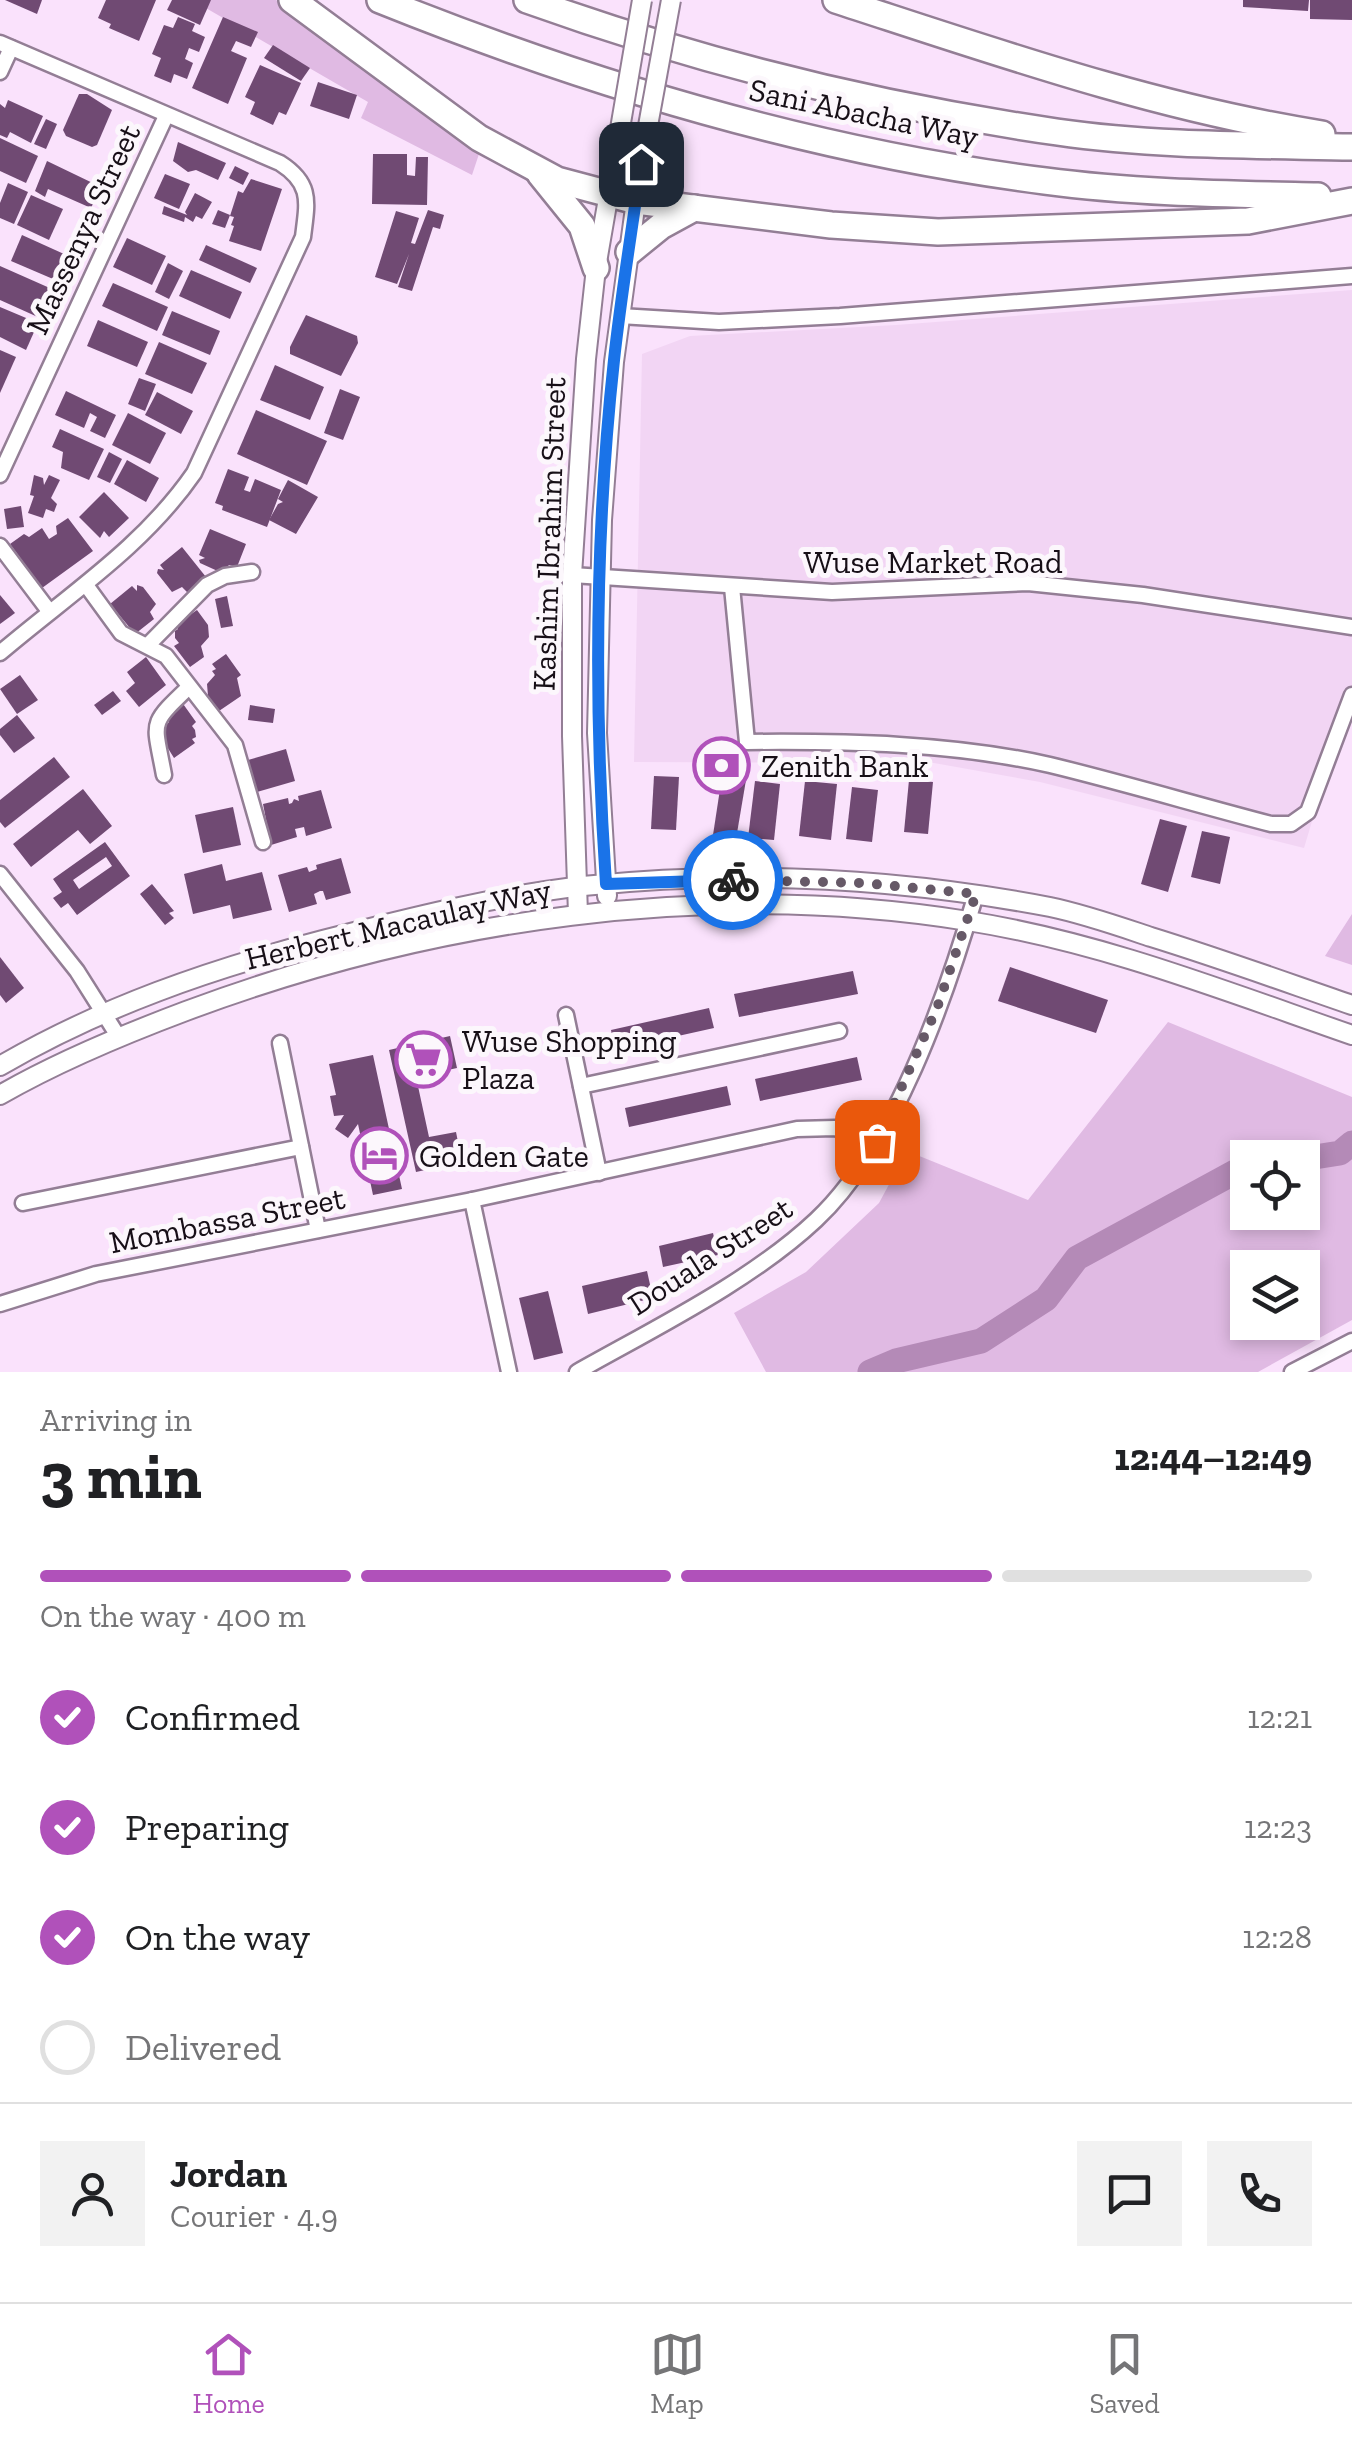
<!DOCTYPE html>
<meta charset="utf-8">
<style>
:root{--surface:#fff;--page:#f2f2f2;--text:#202124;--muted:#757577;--line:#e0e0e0;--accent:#b051ba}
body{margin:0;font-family:"Zilla Slab",serif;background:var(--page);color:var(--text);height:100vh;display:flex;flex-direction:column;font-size:38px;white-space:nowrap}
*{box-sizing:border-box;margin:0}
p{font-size:32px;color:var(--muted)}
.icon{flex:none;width:55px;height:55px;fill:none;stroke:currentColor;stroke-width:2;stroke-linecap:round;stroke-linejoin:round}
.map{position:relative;height:1372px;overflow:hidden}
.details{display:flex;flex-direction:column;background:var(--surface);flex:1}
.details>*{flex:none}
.tools{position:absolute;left:1230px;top:1140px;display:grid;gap:20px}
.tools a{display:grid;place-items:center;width:90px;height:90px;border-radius:0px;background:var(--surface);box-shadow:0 5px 15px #0003;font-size:50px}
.pin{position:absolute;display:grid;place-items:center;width:85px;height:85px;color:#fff;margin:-42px;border-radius:20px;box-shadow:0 5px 15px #0006}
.courier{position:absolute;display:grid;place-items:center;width:100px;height:100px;margin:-50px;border:8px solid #1a73e8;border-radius:50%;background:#fff;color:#222;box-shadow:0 2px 12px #0007}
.headline em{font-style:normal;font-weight:700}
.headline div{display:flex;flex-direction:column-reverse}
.headline{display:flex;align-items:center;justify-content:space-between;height:170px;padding:0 40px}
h1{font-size:65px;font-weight:700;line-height:75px}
.bar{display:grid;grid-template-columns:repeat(4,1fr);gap:15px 10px;align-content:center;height:120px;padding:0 40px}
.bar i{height:12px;border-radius:8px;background:var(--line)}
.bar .on{background:var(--accent)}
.bar p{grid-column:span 4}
.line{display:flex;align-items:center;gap:25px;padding:0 40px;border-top:2px solid var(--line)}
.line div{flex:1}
.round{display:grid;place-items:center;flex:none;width:105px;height:105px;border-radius:0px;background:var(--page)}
ol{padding:0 40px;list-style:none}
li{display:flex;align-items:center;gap:30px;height:110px}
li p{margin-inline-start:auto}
li .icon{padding:10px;border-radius:50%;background:var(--accent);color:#fff;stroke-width:4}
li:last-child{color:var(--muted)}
li i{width:55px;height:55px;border:5px solid var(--line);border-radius:50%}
.tab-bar{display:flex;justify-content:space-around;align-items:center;height:140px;border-top:2px solid var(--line);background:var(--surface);font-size:28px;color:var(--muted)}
.tab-bar a{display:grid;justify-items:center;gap:5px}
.tab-bar .on{color:var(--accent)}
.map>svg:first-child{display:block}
.built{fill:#f2d5f4}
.green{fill:#e0bae3;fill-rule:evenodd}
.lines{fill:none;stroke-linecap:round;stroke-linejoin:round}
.river{stroke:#b48ab7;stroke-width:25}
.building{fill:#704a73;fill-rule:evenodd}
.street-casing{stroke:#937e95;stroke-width:19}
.secondary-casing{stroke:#937e95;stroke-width:22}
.highway-casing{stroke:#937e95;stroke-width:30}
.street{stroke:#fff;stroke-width:14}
.secondary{stroke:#fff;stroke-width:18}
.highway{stroke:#fff;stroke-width:25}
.secondary-bridge-casing{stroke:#937e95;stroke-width:22;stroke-linecap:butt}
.secondary-bridge{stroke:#fff;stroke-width:18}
.done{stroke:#665967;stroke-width:10;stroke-dasharray:0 18}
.route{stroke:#1a73e8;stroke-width:12}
.labels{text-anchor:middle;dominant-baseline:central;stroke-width:10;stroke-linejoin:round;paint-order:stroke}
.street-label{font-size:32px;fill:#170f17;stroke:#fcf7fc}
.poi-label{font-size:32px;fill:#170f17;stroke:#fcf7fc;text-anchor:start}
</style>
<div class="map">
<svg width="1352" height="1372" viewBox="0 0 1352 1372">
<rect width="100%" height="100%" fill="#fae2fc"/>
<path class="built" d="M1352 290V688L1304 848 1040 782 934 763 634 762 642 354 690 336 896 325Z"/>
<g class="green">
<path d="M192 0H276L481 148 472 175 361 118 368 102Z"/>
<path d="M1352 914V965L1325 956Z"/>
<path d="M1168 1022 1352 1097V1320L1258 1372H766L734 1313 806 1272 879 1203 907 1151 1028 1200ZM1248 1158H1302V1212H1248ZM1248 1268H1302V1322H1248Z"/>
</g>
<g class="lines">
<g class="river">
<path d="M1302 1159 1340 1153 1352 1143"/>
<path d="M870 1372 896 1361 981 1341 1046 1299 1077 1258 1235 1172 1248 1170"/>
</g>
</g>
<g class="building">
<path d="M5 0H42L37 14Z"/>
<path d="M106 0H156L139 41 109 28 111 24 98 18Z"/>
<path d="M172 0H211L200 25 167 10Z"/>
<path d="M1243 0H1309L1308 11 1243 7Z"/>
<path d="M1310 0H1352V20L1310 19Z"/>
<path d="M178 17 195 24 192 31 205 37 199 52 189 48 185 59 193 63 187 79 174 74 171 83 154 76 161 58 152 54 164 25 173 28Z"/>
<path d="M223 17 258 32 251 47 236 41 231 51 247 58 228 104 192 88Z"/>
<path d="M273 45 310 68 301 81 264 58Z"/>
<path d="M260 65 301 83 286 115 279 112 273 125 250 114 255 102 245 97Z"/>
<path d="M318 82 357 95 349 119 310 106Z"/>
<path d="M79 94H87L112 110 97 145 92 147 66 136 63 130Z"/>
<path d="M8 100 43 116 31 143 10 132 7 138 0 135V104L5 108Z"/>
<path d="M46 119 57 124 46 149 34 144Z"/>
<path d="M0 138 38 156 26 183 0 171Z"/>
<path d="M178 142 226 163 218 180 196 170 188 172 173 161Z"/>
<path d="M373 154H407V175L415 176 416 157H428L427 205 372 204Z"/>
<path d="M47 161 101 187 91 208 48 189 45 197 35 191Z"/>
<path d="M235 166 249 173 243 185 229 178Z"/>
<path d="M165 174 190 184 179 209 154 198Z"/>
<path d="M251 179 282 189 261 251 229 241 234 226 231 225 234 217 230 216 238 191 243 193Z"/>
<path d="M8 183 28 192 14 224 0 218V203Z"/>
<path d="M195 193 212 202 202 219 196 216 193 222 185 217 184 222 162 214 164 206 187 215 185 212Z"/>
<path d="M31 195 63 209 49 240 17 225Z"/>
<path d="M218 210 230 215 225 228 212 224Z"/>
<path d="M428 210 444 215 440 229 433 227 412 291 398 287 409 254 397 284 375 277 396 211 419 218 411 243 415 244Z"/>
<path d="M22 235 64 254 53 279 11 261Z"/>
<path d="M127 238 166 256 152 285 113 267Z"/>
<path d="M206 245 257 268 250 283 199 260Z"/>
<path d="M168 263 183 271 169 299 155 292Z"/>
<path d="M0 266 52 289 40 318 0 300Z"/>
<path d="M191 270 242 292 230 319 179 296Z"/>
<path d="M113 283 168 307 157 331 102 306Z"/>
<path d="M0 307 38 323 26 350 0 337Z"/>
<path d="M172 311 220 331 210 355 162 335Z"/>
<path d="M306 315 357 336 358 343 341 376 290 354V347Z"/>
<path d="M98 320 148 342 137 367 87 346Z"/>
<path d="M159 342 207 363 192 394 145 374Z"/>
<path d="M0 350 16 357 0 393Z"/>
<path d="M275 365 324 387 310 420 260 400Z"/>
<path d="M139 378 156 384 145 411 128 404Z"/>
<path d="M340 389 360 397 343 440 324 433Z"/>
<path d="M66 391 116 415 105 438 90 431 97 417 90 413 84 428 55 415Z"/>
<path d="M157 392 193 411 181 434 145 415Z"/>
<path d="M256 410 327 441 307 485 237 454Z"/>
<path d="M128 413 166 433 150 464 112 445Z"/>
<path d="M60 429 104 449 89 480 61 468 63 452 52 447Z"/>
<path d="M109 452 122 459 110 483 97 477Z"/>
<path d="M127 460 159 478 146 502 114 484Z"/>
<path d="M228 469 249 477 244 490 250 492 255 479 281 490 267 527 222 510 223 506 215 503Z"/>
<path d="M34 475 43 478 44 485 49 475 60 480 51 498 57 504 54 512 46 509 43 518 28 513 34 496 30 495Z"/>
<path d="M288 480 318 497 296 534 269 520 278 504 283 502 278 499Z"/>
<path d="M104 492 129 518 109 537 104 531 100 538 79 517Z"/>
<path d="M21 506 24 527 7 529 4 509Z"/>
<path d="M68 518 93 551 42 588 10 544 24 534 29 537 42 528 49 539 57 534 56 526Z"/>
<path d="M210 529 246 544 237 567 229 565 222 573 200 563 199 560 205 558 199 555Z"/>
<path d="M182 547 206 577 188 593 182 587 172 592 157 573 158 569 164 570 160 565Z"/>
<path d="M137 585 143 587 156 604 150 612 154 619 135 634 110 604 132 586 137 591Z"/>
<path d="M0 595 15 613 0 624Z"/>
<path d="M227 596 233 626 221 628 215 599Z"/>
<path d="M197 610 208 625 209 637 201 646 204 657 190 667 174 646 179 643 175 638V631L178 629 175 625Z"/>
<path d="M226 654 241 675 237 678 241 696 219 711 208 696 207 684 215 675 212 671 216 669 212 664Z"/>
<path d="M146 657 166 685 139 707 126 691 135 683 127 672Z"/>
<path d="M20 675 38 700 17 714 0 689Z"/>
<path d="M113 691 121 701 102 715 94 705Z"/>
<path d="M181 701 196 722 192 726 195 730 196 737 192 739 195 743 174 758 161 737 163 728 169 722 167 711Z"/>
<path d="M250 705 275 709 273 723 248 720Z"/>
<path d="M17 715 35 738 14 753 0 735V729Z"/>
<path d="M286 749 295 781 257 792 248 760Z"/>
<path d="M54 757 70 777 5 828 0 822V800Z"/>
<path d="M654 776 679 777 676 830 651 829Z"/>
<path d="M722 776 746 780 736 839 713 835Z"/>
<path d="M909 780 933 782 928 834 904 832Z"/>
<path d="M755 781 780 784 774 840 748 838Z"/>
<path d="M805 781 837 784 831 840 799 836Z"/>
<path d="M852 787 878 790 872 842 846 839Z"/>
<path d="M83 789 112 826 90 844 78 830 31 867 13 844Z"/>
<path d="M321 790 332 828 306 836 304 827 295 829 297 837 271 845 263 804 288 798 289 804 292 803 294 799 299 801 298 796Z"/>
<path d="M233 807 241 845 203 853 195 815Z"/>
<path d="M1160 819 1187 826 1168 892 1141 884Z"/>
<path d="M1202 831 1230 837 1220 884 1191 877Z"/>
<path d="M105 842 130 876 77 915 68 903 61 908 53 898 62 892 53 879ZM106 857 112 866 79 889 73 880Z"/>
<path d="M341 858 351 893 326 900 323 891H320L314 894 317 904 289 912 278 875 307 867 309 872 317 869 316 865Z"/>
<path d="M222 864 226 881 262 872 272 910 233 919 230 905 193 914 184 874Z"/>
<path d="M152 884 174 911 169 913 174 918 165 925 140 894Z"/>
<path d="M0 957 24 988 6 1003 0 995Z"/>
<path d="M1010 967 1108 1000 1096 1033 998 1001Z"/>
<path d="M853 971 858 994 739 1017 734 994Z"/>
<path d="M709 1008 714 1028 615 1050 611 1030Z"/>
<path d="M450 1036 457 1068 416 1077 429 1137 456 1132 462 1162 416 1172 389 1050Z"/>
<path d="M373 1055 402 1189 373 1195 358 1124 348 1138 335 1129 344 1115 334 1116 330 1096 336 1095 329 1064Z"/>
<path d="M857 1057 862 1080 760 1101 755 1079Z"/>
<path d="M727 1086 731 1105 629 1127 625 1108Z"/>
<path d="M713 1233 718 1255 663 1267 659 1246Z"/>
<path d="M647 1271 653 1298 588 1314 582 1286Z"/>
<path d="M548 1291 563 1353 534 1360 519 1298Z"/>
</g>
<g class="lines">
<defs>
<g id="street">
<path d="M0 43 280 163C313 184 307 203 303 237L194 473C143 547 68 595 0 653"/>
<path d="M0 72 11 48"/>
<path d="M620 316 719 322 840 316 1352 276"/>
<path d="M0 475 166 116"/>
<path d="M0 546 49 611"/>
<path d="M572 575 832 592 1028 583 1143 595 1352 627"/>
<path d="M86 585 121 633 166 656 235 745 263 842"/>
<path d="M732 587 747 742C847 741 952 743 1050 765 1124 783 1198 805 1271 824H1291L1308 812 1352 695"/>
<path d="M148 645 207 585 225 576 252 572"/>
<path d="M164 775C154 720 148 726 189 687"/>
<path d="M0 874 77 971 118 1036"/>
<path d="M566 1015 599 1173"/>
<path d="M280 1043 318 1230"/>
<path d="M581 1086 839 1031"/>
<path d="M472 1200 509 1372"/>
<path d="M23 1203 301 1147"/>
<path d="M0 1304 96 1274 472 1200 797 1129 835 1128 877 1142"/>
<path d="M577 1372C655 1328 751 1281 816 1220 895 1146 946 997 976 894"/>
<path d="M1292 1372 1352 1341"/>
</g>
<g id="secondary">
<path d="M607 896 597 733 602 520 614 362 641 164"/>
<path d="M578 914 572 736V575L586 359 596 268 615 158"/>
<path d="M0 1066C101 1007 211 969 323 940 408 918 496 896 583 886 737 870 897 878 1050 907 1084 914 1118 926 1151 937 1219 958 1285 982 1352 1005"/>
<path d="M0 1095C59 1061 122 1035 186 1011 432 919 707 879 968 921 1101 942 1225 991 1352 1035"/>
</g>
<g id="highway">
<path d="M292 0 479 138 557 180 636 201 831 225 938 232 1248 221 1352 201"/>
<path d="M380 0C594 86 816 152 1045 181 1135 193 1228 194 1318 196"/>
<path d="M527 0C697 61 877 106 1057 132 1154 146 1254 145 1352 147"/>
<path d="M836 0C996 52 1156 108 1322 134"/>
<path d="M540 174 582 226 596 268"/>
<path d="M629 252 661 226 694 208"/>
</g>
</defs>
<use href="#street" class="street-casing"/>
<use href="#secondary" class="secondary-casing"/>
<use href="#highway" class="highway-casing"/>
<use href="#street" class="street"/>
<use href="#secondary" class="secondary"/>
<use href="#highway" class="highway"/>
<defs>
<g id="secondary-bridge">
<path d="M615 158 642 0"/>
<path d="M641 164 671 0"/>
</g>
</defs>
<use href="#secondary-bridge" class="secondary-bridge-casing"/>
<use href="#secondary-bridge" class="secondary-bridge"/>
</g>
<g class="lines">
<path class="done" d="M733 880 863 883 976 894 937 1008 877 1142"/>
<path class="route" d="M641 164C632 230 621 295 614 360 595 534 594 710 606 884L733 880"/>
</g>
<defs>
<symbol id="bank-ring" viewBox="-11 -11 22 22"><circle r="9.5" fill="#fcf7fc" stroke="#b051ba" stroke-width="1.5"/><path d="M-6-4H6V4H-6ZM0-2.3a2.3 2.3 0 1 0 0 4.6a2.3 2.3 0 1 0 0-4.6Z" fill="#b051ba"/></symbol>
<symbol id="supermarket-ring" viewBox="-11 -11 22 22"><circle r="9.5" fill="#fcf7fc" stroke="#b051ba" stroke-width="1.5"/><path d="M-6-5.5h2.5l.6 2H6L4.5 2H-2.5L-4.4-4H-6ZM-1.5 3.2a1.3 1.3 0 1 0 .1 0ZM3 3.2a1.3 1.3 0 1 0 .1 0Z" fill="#b051ba"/></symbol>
<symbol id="hotel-ring" viewBox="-11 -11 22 22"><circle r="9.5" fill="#fcf7fc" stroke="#b051ba" stroke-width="1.5"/><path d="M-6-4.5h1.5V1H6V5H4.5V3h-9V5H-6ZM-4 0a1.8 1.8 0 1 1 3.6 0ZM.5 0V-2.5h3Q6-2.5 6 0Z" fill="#b051ba"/></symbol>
</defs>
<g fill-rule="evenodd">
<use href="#bank-ring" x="690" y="734" width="63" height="63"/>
<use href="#supermarket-ring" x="392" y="1028" width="63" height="63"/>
<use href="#hotel-ring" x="348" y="1124" width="63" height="63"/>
</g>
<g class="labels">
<g class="street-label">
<text transform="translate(864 113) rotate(12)">Sani Abacha Way</text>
<text transform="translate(83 229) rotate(-65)">Massenya Street</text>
<text transform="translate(549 534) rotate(-88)">Kashim Ibrahim Street</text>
<text x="933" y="562">Wuse Market Road</text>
<text transform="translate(398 924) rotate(-13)">Herbert Macaulay Way</text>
<text transform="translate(227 1220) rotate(-11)">Mombassa Street</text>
<text transform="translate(710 1256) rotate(-33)">Douala Street</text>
</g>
<g class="poi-label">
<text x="761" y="766">Zenith Bank</text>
<text x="462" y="1041">Wuse Shopping<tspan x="462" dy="37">Plaza</tspan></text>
<text x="419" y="1156">Golden Gate</text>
</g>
</g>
</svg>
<div class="tools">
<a><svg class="icon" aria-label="locate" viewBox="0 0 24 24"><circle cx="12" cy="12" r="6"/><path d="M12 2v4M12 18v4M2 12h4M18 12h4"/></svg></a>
<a><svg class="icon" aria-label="layers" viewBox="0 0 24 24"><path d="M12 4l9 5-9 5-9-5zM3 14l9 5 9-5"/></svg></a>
</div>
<div class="pin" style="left:877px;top:1142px;background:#ea580c"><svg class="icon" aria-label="bag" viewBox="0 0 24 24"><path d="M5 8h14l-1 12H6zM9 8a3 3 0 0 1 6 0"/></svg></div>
<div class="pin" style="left:641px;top:164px;background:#1f2937"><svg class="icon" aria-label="home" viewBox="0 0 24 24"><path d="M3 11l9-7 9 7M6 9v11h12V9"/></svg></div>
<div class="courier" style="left:733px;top:880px"><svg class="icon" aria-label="bike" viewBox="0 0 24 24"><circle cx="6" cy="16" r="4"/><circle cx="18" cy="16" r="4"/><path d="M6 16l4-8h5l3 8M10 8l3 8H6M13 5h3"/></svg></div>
</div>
<section class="details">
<div class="headline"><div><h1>3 min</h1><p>Arriving in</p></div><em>12:44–12:49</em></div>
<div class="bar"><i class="on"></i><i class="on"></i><i class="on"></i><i></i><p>On the way · 400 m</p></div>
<ol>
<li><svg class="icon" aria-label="check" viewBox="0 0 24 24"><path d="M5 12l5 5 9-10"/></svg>Confirmed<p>12:21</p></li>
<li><svg class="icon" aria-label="check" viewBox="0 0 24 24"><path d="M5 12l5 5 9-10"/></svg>Preparing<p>12:23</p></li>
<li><svg class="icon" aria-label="check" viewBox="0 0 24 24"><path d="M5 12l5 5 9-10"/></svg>On the way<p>12:28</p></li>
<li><i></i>Delivered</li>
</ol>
<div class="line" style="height:180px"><a class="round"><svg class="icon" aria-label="person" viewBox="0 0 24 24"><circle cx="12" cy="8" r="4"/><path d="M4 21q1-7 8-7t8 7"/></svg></a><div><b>Jordan</b><p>Courier · 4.9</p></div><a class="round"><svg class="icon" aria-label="chat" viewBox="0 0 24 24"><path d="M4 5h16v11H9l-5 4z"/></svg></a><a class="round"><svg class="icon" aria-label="phone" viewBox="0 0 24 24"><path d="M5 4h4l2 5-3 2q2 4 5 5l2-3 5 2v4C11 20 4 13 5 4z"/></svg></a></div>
</section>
<nav class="tab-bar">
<a class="on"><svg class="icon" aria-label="home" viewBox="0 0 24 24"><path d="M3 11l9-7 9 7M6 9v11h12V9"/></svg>Home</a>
<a><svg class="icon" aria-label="map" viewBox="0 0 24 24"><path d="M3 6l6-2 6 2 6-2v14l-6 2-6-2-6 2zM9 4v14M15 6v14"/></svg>Map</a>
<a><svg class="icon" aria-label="saved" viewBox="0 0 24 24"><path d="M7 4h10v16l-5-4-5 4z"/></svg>Saved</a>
</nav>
